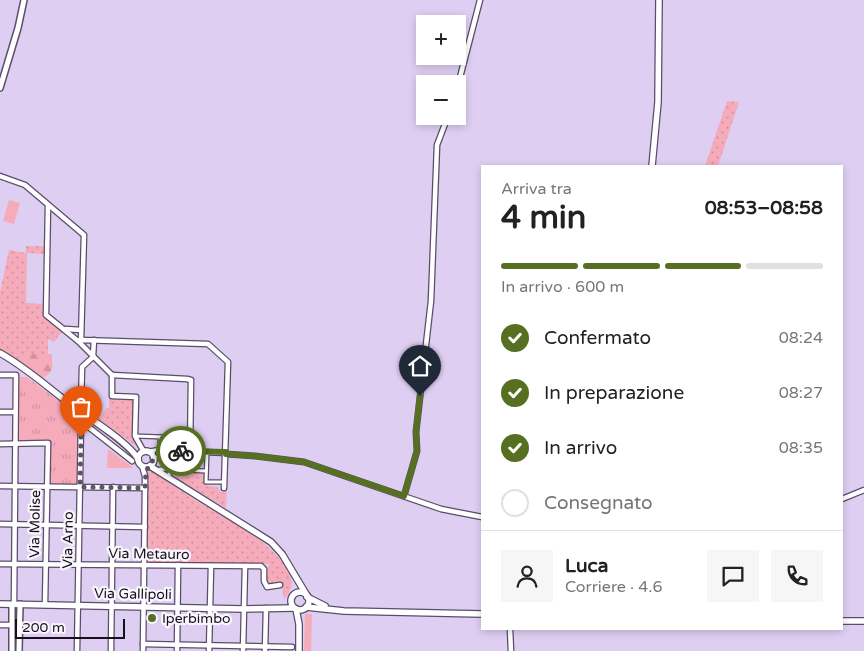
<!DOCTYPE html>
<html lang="it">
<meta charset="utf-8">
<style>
:root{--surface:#fff;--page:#f6f6f6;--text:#222;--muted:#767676;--line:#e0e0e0;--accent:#576f21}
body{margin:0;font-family:"Varela Round",sans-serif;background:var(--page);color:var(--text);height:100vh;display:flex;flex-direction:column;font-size:19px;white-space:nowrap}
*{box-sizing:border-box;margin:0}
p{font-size:16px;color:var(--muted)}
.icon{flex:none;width:28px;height:28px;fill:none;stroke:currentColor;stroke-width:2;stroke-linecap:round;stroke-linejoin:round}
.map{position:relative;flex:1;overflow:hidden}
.drawer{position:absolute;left:481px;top:165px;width:362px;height:465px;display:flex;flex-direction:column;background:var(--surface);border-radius:0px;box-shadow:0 2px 8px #0003}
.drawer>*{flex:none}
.fabs{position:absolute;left:416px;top:15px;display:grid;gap:10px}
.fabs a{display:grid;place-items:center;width:50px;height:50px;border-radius:0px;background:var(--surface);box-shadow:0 2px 8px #0003;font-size:25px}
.scale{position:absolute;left:15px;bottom:12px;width:110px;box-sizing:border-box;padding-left:5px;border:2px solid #16101c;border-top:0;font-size:14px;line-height:18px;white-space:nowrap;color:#16101c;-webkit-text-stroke:4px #f9f6fe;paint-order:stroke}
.pin{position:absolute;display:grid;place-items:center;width:42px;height:42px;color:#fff;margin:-51px -21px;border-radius:50% 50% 50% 0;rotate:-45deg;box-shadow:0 0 5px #0007}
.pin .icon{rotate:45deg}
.courier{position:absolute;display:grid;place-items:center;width:50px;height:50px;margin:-25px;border:4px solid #576f21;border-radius:50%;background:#fff;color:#222;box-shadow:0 1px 6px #0007}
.headline em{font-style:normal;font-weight:700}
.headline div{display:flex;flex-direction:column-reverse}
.headline{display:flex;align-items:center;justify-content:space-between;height:85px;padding:0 20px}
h1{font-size:32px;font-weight:700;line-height:38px}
.bar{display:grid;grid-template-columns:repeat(4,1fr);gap:8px 5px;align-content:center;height:60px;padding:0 20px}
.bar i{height:6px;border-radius:4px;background:var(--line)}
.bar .on{background:var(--accent)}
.bar p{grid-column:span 4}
.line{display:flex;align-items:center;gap:12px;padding:0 20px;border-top:1px solid var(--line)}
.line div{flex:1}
.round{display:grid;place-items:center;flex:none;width:52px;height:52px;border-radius:0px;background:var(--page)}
ol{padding:0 20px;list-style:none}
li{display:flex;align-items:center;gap:15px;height:55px}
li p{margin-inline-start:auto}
li .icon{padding:5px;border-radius:50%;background:var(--accent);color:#fff;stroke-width:4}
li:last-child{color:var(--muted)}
li i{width:28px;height:28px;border:2px solid var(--line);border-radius:50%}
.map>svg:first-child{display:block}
.grass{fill:url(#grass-dots)}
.forest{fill:url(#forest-firs)}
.park{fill:url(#park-tufts)}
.garden{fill:#f6abbb}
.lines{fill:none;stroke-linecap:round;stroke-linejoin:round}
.pedestrian-casing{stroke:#5a4d6a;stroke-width:5.5}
.minor-casing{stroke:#5a4d6a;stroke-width:7}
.tertiary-casing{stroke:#5a4d6a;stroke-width:8}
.secondary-casing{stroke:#5a4d6a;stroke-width:8}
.pedestrian{stroke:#fff;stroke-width:3}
.minor{stroke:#fff;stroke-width:4.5}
.tertiary{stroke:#fff;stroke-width:5}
.secondary{stroke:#fff;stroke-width:5.5}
.done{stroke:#5c5367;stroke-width:5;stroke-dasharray:0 9}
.route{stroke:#576f21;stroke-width:6}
.poi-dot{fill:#576f21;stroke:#f9f6fe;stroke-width:2}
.labels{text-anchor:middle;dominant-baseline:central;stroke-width:4.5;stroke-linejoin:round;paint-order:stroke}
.street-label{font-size:14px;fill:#16101c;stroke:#f9f6fe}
.poi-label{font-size:14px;fill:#16101c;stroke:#f9f6fe;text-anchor:start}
</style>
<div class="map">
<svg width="864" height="651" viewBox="0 0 864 651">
<defs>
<pattern id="grass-dots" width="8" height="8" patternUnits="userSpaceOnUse" patternTransform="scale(1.25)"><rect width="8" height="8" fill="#f6abbb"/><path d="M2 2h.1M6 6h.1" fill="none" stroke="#d292a0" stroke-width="1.8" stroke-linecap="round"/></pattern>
<pattern id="forest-firs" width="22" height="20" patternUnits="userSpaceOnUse" patternTransform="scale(1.25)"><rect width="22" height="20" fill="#f6abbb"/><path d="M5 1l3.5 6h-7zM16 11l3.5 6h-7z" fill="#d292a0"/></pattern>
<pattern id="park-tufts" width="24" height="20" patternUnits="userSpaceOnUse" patternTransform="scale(1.25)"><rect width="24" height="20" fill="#f6abbb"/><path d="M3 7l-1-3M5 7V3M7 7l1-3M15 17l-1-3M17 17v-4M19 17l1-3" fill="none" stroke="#d292a0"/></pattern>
</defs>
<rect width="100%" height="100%" fill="#decff2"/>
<g class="grass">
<path d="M727 101 739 102 718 166H705Z"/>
<path d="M26 246H45V254L27 253 26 303 44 304 43 314 62 332 54 342 48 339V354H22L21 362 0 349V292L9 250 26 253Z"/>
<path d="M109 395 113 399 134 400 133 437 137 447 99 419 107 408H109Z"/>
<path d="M162 437 184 438V442H186V440L187 448H161Z"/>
<path d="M151 470C165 479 178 489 192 498 214 511 321 565 284 599L281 582 270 584 266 582 267 569H268L269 564 146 562 148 477V472Z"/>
<path d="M170 470 205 471V485L217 487 222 493 225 491 227 487 226 508C215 501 174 480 170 470Z"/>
</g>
<path class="forest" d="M21 354H52C52 367 55 371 43 378L21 362Z"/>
<path class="park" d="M18 377H27L79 416 78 486H49V441L17 442Z"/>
<g class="garden">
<path d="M9 200 20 203 14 224 3 221Z"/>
<path d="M108 449 134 468H107Z"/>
<path d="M305 614H312L311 651H304Z"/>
</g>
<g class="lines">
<defs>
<g id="pedestrian">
<path d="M135 436 191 438"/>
<path d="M160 451V437"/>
<path d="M207 452 206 482H224"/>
<path d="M159 471 160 469 206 471"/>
<path d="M169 477 170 451"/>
</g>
<g id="minor">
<path d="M458 85 480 0"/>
<path d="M0 176 25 185 84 235 81 340"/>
<path d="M48 205 46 315 78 341 112 375"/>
<path d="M66 329 81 330"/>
<path d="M78 341 81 340 208 344 228 362 224 488"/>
<path d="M93 356 94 340"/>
<path d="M0 375H16L14 604"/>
<path d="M112 375 187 379 191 380 190 451"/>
<path d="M112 375V396L136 397 135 436 144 452"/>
<path d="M81 405 82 367 93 357"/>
<path d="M0 412H15"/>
<path d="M0 444 48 443 45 605"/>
<path d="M148 452 159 450 226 453"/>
<path d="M226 454 255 456 304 462 441 509 482 517"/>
<path d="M153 458 158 452 161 451"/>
<path d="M142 466 145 476V488L143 651"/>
<path d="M0 486 145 488"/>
<path d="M404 496 417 451 416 432 431 301 437 145 448 116"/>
<path d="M842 499 864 490"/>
<path d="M0 524 145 527"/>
<path d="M0 564 261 566 264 569V581L267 587 280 585"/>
<path d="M0 625H12"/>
<path d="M510 629 511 651"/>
<path d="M143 644 292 647"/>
<path d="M77 651 81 421 132 461"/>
<path d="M111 651 113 487"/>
<path d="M177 651 178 565"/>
<path d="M209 651 211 566"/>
<path d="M243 651 245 566"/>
<path d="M265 651 266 608"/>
</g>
<g id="tertiary">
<path d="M0 88 18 28 24 0"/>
<path d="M12 651V604"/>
<path d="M19 651 20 604"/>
</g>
<g id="secondary">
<path d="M652 166 658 102 659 0"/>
<path d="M0 353C27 368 51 390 75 408 91 419 129 443 138 459"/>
<circle cx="146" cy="459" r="8"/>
<path d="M150 466 271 542 282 554 306 594"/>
<circle cx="300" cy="601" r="9"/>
<path d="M307 597 325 606"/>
<path d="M0 604 243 609 294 608"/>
<path d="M306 607 344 611 482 614"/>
<path d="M296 609 299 624V651"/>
<path d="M842 621H864"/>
</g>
</defs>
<use href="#pedestrian" class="pedestrian-casing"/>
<use href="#minor" class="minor-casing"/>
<use href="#tertiary" class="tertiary-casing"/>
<use href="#secondary" class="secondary-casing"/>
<use href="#pedestrian" class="pedestrian"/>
<use href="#minor" class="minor"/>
<use href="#tertiary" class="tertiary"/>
<use href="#secondary" class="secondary"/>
</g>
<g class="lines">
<path class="done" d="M81 437 80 487 145 488 146 471 158 452 162 450 181 451"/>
<path class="route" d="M181 451 226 452V454L255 456 304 462 404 496 417 451 416 432 420 396"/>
</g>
<circle class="poi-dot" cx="152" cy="618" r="5"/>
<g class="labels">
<g class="street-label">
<text transform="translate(35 524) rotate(-89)">Via Molise</text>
<text transform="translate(68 540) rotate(-89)">Via Arno</text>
<text transform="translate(149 554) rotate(1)">Via Metauro</text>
<text transform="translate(133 594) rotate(1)">Via Gallipoli</text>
</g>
<g class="poi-label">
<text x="162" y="618">Iperbimbo</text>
</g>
</g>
</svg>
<div class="fabs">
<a>+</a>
<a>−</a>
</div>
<div class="scale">200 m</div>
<div class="pin" style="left:81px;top:437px;background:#ea580c"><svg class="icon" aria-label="bag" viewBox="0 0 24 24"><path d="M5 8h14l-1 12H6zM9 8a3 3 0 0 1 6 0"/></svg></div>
<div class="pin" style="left:420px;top:396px;background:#1f2937"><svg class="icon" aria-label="home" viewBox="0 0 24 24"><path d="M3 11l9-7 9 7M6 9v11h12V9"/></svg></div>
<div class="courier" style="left:181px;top:451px"><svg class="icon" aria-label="bike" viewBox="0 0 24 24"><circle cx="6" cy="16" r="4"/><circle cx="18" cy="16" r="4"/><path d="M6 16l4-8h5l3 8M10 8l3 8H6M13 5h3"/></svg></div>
<section class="drawer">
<div class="headline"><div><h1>4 min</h1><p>Arriva tra</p></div><em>08:53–08:58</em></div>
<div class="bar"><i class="on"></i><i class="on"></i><i class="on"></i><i></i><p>In arrivo · 600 m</p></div>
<ol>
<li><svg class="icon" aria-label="check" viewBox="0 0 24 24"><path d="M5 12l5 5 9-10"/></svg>Confermato<p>08:24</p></li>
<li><svg class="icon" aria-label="check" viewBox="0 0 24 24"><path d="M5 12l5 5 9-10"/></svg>In preparazione<p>08:27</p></li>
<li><svg class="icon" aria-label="check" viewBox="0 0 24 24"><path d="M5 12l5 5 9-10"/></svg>In arrivo<p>08:35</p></li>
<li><i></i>Consegnato</li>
</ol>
<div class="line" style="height:90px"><a class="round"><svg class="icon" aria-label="person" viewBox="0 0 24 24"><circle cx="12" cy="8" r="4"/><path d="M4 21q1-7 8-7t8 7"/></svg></a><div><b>Luca</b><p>Corriere · 4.6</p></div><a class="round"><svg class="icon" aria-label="chat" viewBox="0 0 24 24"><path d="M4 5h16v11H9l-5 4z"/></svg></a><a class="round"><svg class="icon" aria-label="phone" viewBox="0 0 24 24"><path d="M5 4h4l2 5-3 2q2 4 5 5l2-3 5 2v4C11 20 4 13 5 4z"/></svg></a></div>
</section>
</div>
